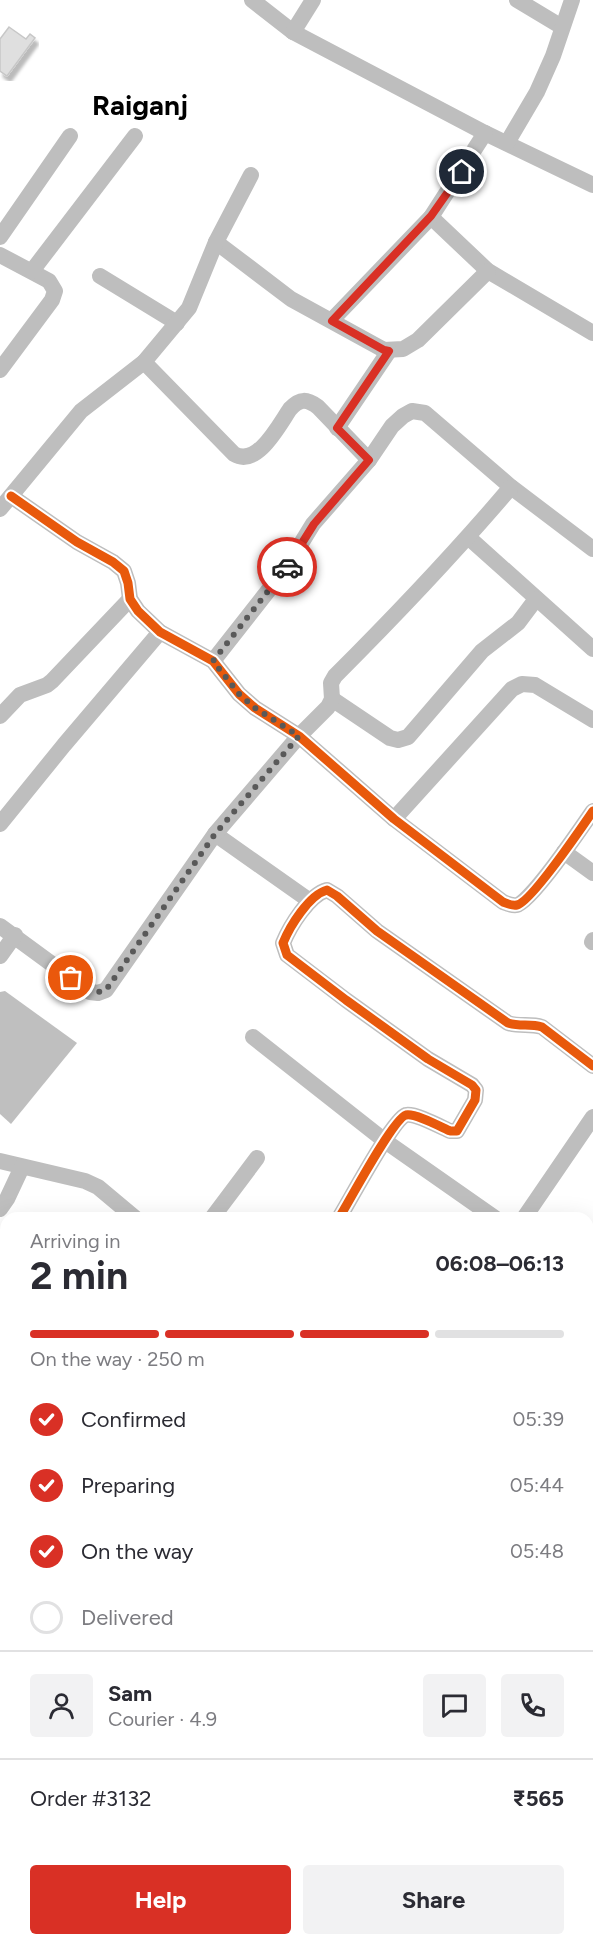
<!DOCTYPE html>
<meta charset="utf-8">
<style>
:root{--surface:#fff;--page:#f2f2f3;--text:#2b2b33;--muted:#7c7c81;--line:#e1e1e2;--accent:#d93025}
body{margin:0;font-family:Figtree,sans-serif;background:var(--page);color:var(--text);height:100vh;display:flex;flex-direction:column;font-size:22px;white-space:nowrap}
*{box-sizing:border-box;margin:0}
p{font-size:20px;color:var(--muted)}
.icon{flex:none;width:33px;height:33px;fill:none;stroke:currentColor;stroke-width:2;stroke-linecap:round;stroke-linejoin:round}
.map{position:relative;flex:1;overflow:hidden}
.side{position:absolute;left:0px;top:1212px;width:594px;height:734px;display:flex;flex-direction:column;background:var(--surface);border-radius:18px 18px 0 0;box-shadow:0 6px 24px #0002}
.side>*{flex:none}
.pin{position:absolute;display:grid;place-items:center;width:51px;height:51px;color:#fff;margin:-26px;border:3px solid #fff;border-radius:50%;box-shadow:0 2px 6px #0007}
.courier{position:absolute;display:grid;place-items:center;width:60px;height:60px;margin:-30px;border:4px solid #d93025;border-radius:50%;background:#fff;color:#222;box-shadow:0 2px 8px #0007}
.headline em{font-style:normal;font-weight:700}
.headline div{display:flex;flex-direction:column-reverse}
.headline{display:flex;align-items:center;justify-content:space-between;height:102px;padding:0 30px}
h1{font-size:39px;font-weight:700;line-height:45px}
.bar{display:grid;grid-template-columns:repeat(4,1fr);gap:9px 6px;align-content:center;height:72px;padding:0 30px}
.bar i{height:8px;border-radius:4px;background:var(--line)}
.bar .active{background:var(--accent)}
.bar p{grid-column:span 4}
.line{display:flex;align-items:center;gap:15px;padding:0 30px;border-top:2px solid var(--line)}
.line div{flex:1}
.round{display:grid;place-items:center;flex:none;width:63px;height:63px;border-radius:6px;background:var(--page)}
ol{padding:0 30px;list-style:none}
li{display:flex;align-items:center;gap:18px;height:66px}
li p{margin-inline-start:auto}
li .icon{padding:6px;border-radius:50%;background:var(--accent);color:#fff;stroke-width:4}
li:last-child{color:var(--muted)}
li i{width:33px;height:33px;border:3px solid var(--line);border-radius:50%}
.cta{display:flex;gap:12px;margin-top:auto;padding:12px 30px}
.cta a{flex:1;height:69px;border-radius:6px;background:var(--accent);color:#fff;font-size:24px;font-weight:700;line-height:69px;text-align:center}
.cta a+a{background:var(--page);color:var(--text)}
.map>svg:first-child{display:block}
.water{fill:#bfbfbf}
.building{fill:#dfdfdf;stroke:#c7c7c7;stroke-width:1.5;filter:url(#shadow)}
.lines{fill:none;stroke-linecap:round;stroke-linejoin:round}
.major-casing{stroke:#dbdbdb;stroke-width:24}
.minor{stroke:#bebebe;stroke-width:16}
.major{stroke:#bebebe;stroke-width:21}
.cycleway-casing{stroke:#fff;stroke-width:13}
.cycleway{stroke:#e8590c;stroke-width:9}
.done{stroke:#595959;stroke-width:6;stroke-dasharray:0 10.8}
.route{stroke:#d93025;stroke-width:8}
.labels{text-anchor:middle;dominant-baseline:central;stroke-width:5;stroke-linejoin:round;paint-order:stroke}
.town-label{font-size:28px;font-weight:bold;fill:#000;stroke:#fff}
</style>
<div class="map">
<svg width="593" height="1945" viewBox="0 0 593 1945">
<defs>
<filter id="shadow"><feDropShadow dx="3.5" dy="6" stdDeviation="1.5" flood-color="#0004"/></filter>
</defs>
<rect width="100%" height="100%" fill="#fff"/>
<g class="water">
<path d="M5 991 77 1043 11 1124 0 1114V992Z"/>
<path d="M6 1267V1336L0 1334V1274Z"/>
</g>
<path class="building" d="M9 27 26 39 30 34 35 38 7 76 0 71V39Z"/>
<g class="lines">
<defs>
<g id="major">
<path d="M588 1839 593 1829"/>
<path d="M536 1945 539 1940"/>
</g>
</defs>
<use href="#major" class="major-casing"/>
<g class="minor">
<path d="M252 0 293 32 485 133 593 185"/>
<path d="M517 0 562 27"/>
<path d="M293 32 313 0"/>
<path d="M507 143 537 92 553 56 572 0"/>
<path d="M431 217 488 271 593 333"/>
<path d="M0 237 70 136"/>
<path d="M216 242 291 299 384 350 403 349 418 340 488 271"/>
<path d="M0 255 49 281 55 291 52 300 0 370"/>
<path d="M32 271 135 136"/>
<path d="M100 276 177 323"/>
<path d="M332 320 431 217 485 133"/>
<path d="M144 362 234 454C257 468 279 425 290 409 300 398 307 399 318 407L369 460"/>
<path d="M337 428 389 351"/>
<path d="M11 496 77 542 113 562 124 571 128 583 130 599 138 611 160 632 213 661 239 694 255 708 299 736 394 819 503 902C508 904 512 906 517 905 531 902 582 827 593 811"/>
<path d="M0 509 81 411 144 362 189 308 216 242 251 175"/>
<path d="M468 537 593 649"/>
<path d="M213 661 286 568 313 524 369 460 392 426 403 416 412 411 425 413 511 487 593 549"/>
<path d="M332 699 390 738 398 740 408 737 482 651 518 623 536 599"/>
<path d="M0 716 20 695 47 685 52 681 130 599"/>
<path d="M394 819 512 689 522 684 535 685 593 720"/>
<path d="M0 824 64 745 160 632"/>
<path d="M215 834 310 901"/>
<path d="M564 852 593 873"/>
<path d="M0 926 90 992 98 993 106 990 215 834 299 736 328 707 332 699 331 683 335 676C396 615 455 553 511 487"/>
<path d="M592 942 593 940"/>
<path d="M0 956 15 935"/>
<path d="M253 1037 385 1141 495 1218"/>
<path d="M0 1161 85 1181 98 1187 135 1218"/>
<path d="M0 1209 7 1199 22 1167"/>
<path d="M212 1218 257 1158"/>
<path d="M339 1218C349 1202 393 1119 406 1115 415 1113 441 1127 450 1131H457L475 1100 476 1090 472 1085 428 1059 346 1000 287 955 283 943C290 926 309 895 327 890L337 896 377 931 508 1023C520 1027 530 1023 542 1027L593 1066"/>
<path d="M524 1218 593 1117"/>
<path d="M588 1329 593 1330"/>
<path d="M0 1391 6 1395"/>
<path d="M0 1481 6 1473"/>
<path d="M0 1608 6 1602"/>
<path d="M0 1711 6 1705"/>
<path d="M0 1749 6 1754"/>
<path d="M588 1752 593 1755"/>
<path d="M204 1945 209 1940"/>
<path d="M407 1945 411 1940"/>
</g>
<use href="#major" class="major"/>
<defs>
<g id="cycleway">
<path d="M11 496 77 542 113 562 124 571 128 583 130 599 138 611 160 632 213 661 239 694 255 708 299 736 394 819 503 902C508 904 512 906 517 905 531 902 582 827 593 811"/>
<path d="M339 1218C349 1202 393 1119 406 1115 415 1113 441 1127 450 1131H457L475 1100 476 1090 472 1085 428 1059 346 1000 287 955 283 943C290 926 309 895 327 890L337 896 377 931 508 1023C520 1027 530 1023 542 1027L593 1066"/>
</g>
</defs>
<use href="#cycleway" class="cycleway-casing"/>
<use href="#cycleway" class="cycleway"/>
</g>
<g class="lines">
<path class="done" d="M71 978C83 987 91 996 106 990L215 834 299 736 255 708 239 694 213 661 287 567"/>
<path class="route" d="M287 567 314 524 369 460 337 428 389 351 384 350 332 321 431 216 462 172"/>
</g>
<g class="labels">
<g class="town-label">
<text x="140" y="105">Raiganj</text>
</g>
</g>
</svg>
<div class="pin" style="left:71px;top:978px;background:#ea580c"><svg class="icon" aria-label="bag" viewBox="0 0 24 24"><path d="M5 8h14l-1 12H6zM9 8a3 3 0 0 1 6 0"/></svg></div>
<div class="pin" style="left:462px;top:172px;background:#1f2937"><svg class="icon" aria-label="home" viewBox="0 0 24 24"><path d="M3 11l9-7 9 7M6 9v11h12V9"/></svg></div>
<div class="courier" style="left:287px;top:567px"><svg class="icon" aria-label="car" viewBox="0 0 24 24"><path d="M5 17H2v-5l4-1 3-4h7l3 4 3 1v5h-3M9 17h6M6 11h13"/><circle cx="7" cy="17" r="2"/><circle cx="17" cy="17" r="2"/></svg></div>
<section class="side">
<div class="headline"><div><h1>2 min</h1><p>Arriving in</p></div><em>06:08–06:13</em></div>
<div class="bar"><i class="active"></i><i class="active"></i><i class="active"></i><i></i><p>On the way · 250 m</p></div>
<ol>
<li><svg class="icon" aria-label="check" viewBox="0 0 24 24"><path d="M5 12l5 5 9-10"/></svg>Confirmed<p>05:39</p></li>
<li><svg class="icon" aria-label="check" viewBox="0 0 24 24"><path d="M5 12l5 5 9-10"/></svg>Preparing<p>05:44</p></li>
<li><svg class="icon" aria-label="check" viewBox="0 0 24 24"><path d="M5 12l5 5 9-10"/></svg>On the way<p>05:48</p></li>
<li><i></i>Delivered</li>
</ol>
<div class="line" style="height:108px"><a class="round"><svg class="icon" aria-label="person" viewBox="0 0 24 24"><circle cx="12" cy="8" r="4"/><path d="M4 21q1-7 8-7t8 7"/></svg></a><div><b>Sam</b><p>Courier · 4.9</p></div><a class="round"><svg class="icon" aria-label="chat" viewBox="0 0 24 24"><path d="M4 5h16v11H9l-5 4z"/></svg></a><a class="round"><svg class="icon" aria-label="phone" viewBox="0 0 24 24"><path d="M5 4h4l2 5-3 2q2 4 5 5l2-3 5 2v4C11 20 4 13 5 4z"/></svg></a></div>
<div class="line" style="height:78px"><div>Order #3132</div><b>₹565</b></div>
<div class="cta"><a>Help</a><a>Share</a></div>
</section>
</div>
